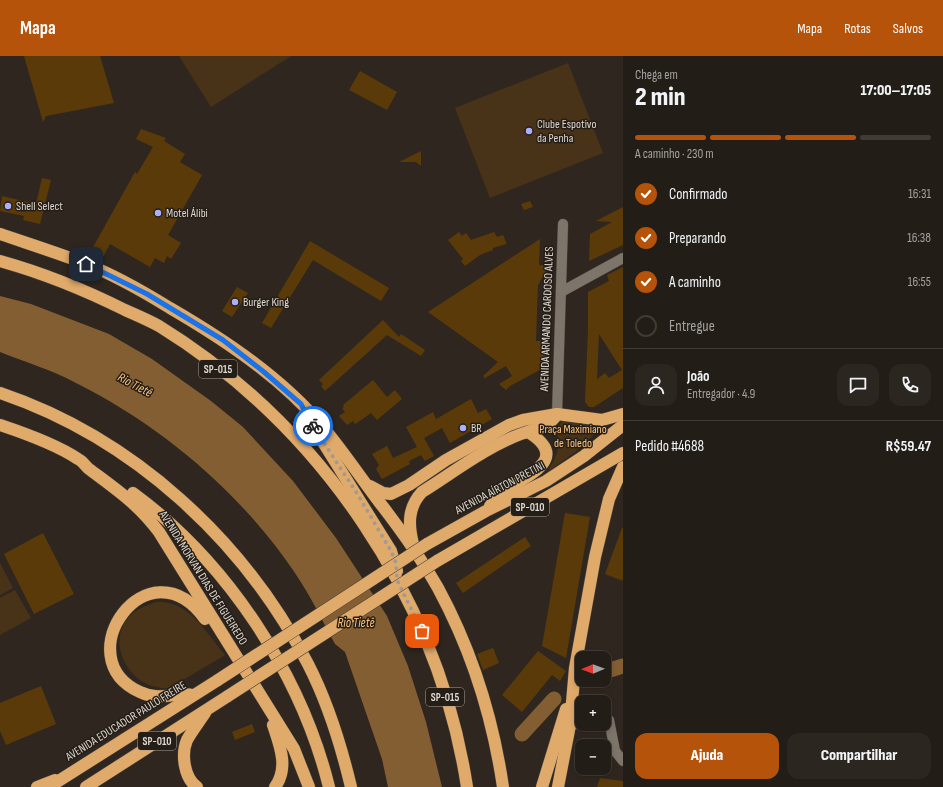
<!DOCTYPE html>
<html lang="pt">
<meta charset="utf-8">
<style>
:root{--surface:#231d17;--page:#2b2620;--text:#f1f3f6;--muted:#a3a2a1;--line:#403b36;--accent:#b45309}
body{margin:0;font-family:"Sofia Sans Condensed",sans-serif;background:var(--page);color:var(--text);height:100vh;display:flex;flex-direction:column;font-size:15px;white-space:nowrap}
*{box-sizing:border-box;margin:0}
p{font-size:13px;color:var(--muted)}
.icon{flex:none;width:22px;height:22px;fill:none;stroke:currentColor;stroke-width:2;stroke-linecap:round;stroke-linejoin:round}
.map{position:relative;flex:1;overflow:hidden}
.details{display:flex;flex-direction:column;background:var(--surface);width:320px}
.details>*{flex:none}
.needle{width:26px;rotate:269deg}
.controls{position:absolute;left:575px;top:595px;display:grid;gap:8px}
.controls a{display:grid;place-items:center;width:36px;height:36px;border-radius:8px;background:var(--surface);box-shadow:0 2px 6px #0003,0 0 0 1px var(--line);font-size:20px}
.pin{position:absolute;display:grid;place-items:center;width:34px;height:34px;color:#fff;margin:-17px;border-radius:8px;box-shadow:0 2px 6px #0006}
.courier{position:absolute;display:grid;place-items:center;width:40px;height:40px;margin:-20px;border:3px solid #1a73e8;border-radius:50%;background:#fff;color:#222;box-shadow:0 1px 5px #0007}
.head em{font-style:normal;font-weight:800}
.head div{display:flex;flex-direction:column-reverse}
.head{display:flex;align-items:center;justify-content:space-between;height:68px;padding:0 12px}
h1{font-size:26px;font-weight:800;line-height:30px}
.bar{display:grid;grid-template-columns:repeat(4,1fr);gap:6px 4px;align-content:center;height:48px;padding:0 12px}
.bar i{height:5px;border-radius:3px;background:var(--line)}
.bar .active{background:var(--accent)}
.bar p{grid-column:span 4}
.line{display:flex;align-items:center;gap:10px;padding:0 12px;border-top:1px solid var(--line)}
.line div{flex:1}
.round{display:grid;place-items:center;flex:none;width:42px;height:42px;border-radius:12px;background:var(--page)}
ol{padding:0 12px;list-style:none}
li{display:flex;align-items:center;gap:12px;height:44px}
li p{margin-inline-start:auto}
li .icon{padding:4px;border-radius:50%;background:var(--accent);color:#fff;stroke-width:4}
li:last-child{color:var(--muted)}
li i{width:22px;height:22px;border:2px solid var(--line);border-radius:50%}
.primary-button{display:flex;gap:8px;margin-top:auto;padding:8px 12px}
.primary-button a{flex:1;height:46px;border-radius:12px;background:var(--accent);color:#fff;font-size:16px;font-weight:800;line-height:46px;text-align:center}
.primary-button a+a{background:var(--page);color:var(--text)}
header{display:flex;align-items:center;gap:24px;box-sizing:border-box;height:56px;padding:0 20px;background:var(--accent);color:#fff}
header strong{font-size:19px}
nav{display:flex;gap:22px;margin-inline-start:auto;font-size:14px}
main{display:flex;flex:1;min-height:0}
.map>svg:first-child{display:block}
.green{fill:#493318}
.water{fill:#825e32}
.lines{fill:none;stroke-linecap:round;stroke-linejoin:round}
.river{stroke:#825e32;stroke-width:15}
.building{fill:#5b3a09;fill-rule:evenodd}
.minor-casing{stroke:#4a443d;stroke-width:11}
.highway-casing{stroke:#4a443d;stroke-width:13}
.minor{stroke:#7d746a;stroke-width:10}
.highway{stroke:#e0aa6b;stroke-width:12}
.highway-bridge-casing{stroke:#4a443d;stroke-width:13;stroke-linecap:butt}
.highway-bridge{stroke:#e0aa6b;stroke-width:12}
.done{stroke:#a09a93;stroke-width:4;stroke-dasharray:0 7.2}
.route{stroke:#1a73e8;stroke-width:5}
.poi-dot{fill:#aab0fb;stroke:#251e16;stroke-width:1.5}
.labels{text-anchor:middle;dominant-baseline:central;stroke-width:3;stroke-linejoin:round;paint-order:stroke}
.shield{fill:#251e16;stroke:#a6a09a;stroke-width:1}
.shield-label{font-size:11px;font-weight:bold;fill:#ddd8d2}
.poi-label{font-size:12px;fill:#ddd8d2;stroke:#251e16;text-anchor:start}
.street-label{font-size:12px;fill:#ddd8d2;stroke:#251e16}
.park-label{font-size:12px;fill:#fcc380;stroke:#251e16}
.water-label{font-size:13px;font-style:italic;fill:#fbc27f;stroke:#251e16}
</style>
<header>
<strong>Mapa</strong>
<nav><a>Mapa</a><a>Rotas</a><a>Salvos</a></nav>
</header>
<main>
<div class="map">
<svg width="623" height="731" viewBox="0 0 623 731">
<rect width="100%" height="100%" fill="#2f271f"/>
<g class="green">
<path d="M179 0H291L211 51Z"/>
<path d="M568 7 603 97 490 142 455 52Z"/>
<path d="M564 363 601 372 575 396 547 416C556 402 562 391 556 374Z"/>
<path d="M0 507 13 532 0 539Z"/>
<path d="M15 534 31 562 0 579V542Z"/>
<path d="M157 546C189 544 206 577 225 599 211 607 197 616 183 624 179 627 174 631 170 632 164 633 157 631 152 630 126 622 108 585 128 562 135 554 146 549 157 546Z"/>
</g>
<path class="water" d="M0 240 31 248 109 278 152 303 211 345 243 371 293 425 336 482 387 560 408 610 426 666 442 731H388L382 703 345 596 335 588C322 564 310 539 295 517 240 436 162 370 76 327 52 314 25 306 0 296Z"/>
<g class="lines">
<g class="river">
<path d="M604 616 623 610"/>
<path d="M522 678 554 643"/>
</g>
</g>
<g class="building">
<path d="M24 0H100L114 47 46 60 43 66Z"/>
<path d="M360 15 397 36 387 54 349 34Z"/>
<path d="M141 73 166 82 164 85 185 98 180 106 202 119 168 179 181 187 171 203 167 200 164 207 155 202 150 211 110 188 103 201 92 193 135 116 137 118 153 91 136 83Z"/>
<path d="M421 95V110L416 106H399Z"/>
<path d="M42 122 51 124 40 168 23 164 24 160 0 155 2 140 36 148Z"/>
<path d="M530 145 533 151 524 154 521 148Z"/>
<path d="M623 151V189L589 205 590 178 612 166 596 165Z"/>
<path d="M459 176 462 180 466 177 471 184 494 176 497 181 503 179 506 186V188L493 192V194L480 199 465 210 461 205 463 203 448 184Z"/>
<path d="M540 183 539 209 549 210 538 229 536 285H546L547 310 510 330 506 334 499 328 512 320 506 310 485 322 483 320 498 306 428 256Z"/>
<path d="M310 185 389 232 381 245 313 204 271 272 262 267Z"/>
<path d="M623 211V332L594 351H589L585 346 588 273V236L609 225 607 219ZM599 278 622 314 609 322 605 317 597 323Z"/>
<path d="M237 231 248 237 232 261 222 255Z"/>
<path d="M383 264 399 281 401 278 425 294 421 300 387 279 325 335 321 330 323 328 319 324Z"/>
<path d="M373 324 387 341 395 334 402 343 377 364 371 357 357 367 355 368 353 365 347 369 339 360 345 356 342 352 344 351 343 349Z"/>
<path d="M471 343 478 357 486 353 492 363 450 387 442 372 424 382 434 400 425 405 421 399 409 405 410 408 382 423 376 413 379 409 372 398 387 390 393 402 417 391 406 371 433 356 436 363Z"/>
<path d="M565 457 590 461 566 602 542 590Z"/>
<path d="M622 472H623V525L605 518Z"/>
<path d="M43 477 74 538 34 558 4 498Z"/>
<path d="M525 481 531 490 463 537 456 527Z"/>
<path d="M493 592 499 607 483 614 477 598Z"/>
<path d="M538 595 566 615 560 625 552 619 522 656 502 639Z"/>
<path d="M41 630 56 668 6 689 0 675V647Z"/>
<path d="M252 668 255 676 235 684 232 676Z"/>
<path d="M600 722 623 725V731H597Z"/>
</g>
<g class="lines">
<defs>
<g id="minor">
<path d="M561 236 623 202"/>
<path d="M557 358 563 168"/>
<path d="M604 662 609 664 615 695 623 705"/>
<path d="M570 669 582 667"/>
</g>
<g id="highway">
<path d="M0 178C29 188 58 197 86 208 115 219 144 236 170 252 225 284 282 322 323 371 343 395 361 422 380 447 401 474 421 502 438 532 471 593 493 663 503 731"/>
<path d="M0 205C43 217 85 234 125 254 136 259 148 264 159 270 321 370 438 542 467 731"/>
<path d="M0 337C133 382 244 484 308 608 328 647 341 689 351 731"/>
<path d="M308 362 391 495 397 515"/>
<path d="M0 369C24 377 57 389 78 403 83 405 85 410 89 413 117 434 138 448 159 476L294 693 309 731"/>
<path d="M370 430 383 437 391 438 409 429 446 404 509 369 523 364 557 358 602 364 623 358"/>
<path d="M133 437C227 506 301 618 329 731"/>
<path d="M490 450C494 445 498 440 503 436 524 420 573 404 528 376"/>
<path d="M413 488C408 468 408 451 422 436 454 416 486 391 521 378 534 373 549 372 557 358"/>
<path d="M427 488 486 455 546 425 584 400 623 369"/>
<path d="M437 505 623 397"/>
<path d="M193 639C175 635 161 646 140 636 65 602 148 484 205 563"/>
<path d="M273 669C280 690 289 712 275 731"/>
<path d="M37 731 55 724"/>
<path d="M49 731 218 624"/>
<path d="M86 731 228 640"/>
<path d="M197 731C184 722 181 698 187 684 192 675 199 666 205 657"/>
<path d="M542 731 566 653"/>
<path d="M558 731 570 669 575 612 595 501 609 443 623 411"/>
</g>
</defs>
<use href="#minor" class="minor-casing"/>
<use href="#highway" class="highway-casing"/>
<use href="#minor" class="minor"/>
<use href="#highway" class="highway"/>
<defs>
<g id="highway-bridge">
<path d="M218 624 427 488"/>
<path d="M228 640 437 505"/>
</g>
</defs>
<use href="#highway-bridge" class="highway-bridge-casing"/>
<use href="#highway-bridge" class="highway-bridge"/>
</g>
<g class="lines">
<path class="done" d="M313 370 358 439 391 495 396 507 397 524 422 575"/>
<path class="route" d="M86 208 147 238 223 284 264 316 301 348 313 370"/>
</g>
<g class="poi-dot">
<circle cx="529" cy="75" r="4"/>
<circle cx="8" cy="150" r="4"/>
<circle cx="158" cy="157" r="4"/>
<circle cx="235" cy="246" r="4"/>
<circle cx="463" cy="372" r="4"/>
</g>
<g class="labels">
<g class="shield">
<rect x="199" y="304" width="38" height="18" rx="3"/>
<rect x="511" y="442" width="38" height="18" rx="3"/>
<rect x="426" y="632" width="38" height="18" rx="3"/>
<rect x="138" y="676" width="38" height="18" rx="3"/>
</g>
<g class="shield-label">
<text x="218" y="313">SP-015</text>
<text x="530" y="451">SP-010</text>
<text x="445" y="641">SP-015</text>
<text x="157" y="685">SP-010</text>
</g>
<g class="poi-label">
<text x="537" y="68">Clube Espotivo<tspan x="537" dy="14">da Penha</tspan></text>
<text x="16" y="150">Shell Select</text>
<text x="166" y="157">Motel Álibi</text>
<text x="243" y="246">Burger King</text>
<text x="471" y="372">BR</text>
</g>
<g class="street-label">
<text transform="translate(547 263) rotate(-88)">AVENIDA ARMANDO CARDOSO ALVES</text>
<text transform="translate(500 432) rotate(-28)">AVENIDA AÍRTON PRETINI</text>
<text transform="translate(203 522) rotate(58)">AVENIDA MORVAN DIAS DE FIGUEIREDO</text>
<text transform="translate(126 665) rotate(-32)">AVENIDA EDUCADOR PAULO FREIRE</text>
</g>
<g class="park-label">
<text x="573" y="373">Praça Maximiano<tspan x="573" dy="14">de Toledo</tspan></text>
</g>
<g class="water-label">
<text transform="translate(135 329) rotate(28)">Rio Tietê</text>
<text x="356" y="567">Rio Tietê</text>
</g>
</g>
</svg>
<div class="controls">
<a><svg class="needle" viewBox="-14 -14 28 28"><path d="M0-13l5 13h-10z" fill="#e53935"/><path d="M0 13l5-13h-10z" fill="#a3a2a1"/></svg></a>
<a>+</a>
<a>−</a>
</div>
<div class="pin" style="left:422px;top:575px;background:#ea580c"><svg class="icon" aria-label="bag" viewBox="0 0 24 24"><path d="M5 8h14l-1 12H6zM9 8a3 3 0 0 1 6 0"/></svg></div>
<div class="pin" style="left:86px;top:208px;background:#1f2937"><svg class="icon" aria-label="home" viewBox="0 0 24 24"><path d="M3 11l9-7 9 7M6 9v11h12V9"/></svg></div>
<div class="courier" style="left:313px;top:370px"><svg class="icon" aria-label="bike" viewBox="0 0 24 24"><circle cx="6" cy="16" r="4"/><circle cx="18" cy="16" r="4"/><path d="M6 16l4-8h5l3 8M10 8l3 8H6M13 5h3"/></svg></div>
</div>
<section class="details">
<div class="head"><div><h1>2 min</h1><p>Chega em</p></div><em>17:00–17:05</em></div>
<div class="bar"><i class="active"></i><i class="active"></i><i class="active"></i><i></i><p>A caminho · 230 m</p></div>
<ol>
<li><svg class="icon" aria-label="check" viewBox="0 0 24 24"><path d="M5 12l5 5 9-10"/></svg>Confirmado<p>16:31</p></li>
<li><svg class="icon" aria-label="check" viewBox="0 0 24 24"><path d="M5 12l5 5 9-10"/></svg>Preparando<p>16:38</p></li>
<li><svg class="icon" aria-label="check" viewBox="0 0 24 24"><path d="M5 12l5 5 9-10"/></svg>A caminho<p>16:55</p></li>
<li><i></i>Entregue</li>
</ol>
<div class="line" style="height:72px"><a class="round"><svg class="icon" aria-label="person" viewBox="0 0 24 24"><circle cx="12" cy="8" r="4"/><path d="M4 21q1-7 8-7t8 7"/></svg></a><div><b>João</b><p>Entregador · 4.9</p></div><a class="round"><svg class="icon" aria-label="chat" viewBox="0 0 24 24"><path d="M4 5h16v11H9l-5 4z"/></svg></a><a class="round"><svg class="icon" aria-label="phone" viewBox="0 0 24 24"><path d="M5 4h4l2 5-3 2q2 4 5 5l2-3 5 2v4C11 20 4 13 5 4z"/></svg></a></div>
<div class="line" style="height:52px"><div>Pedido #4688</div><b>R$59.47</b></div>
<div class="primary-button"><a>Ajuda</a><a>Compartilhar</a></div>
</section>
</main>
